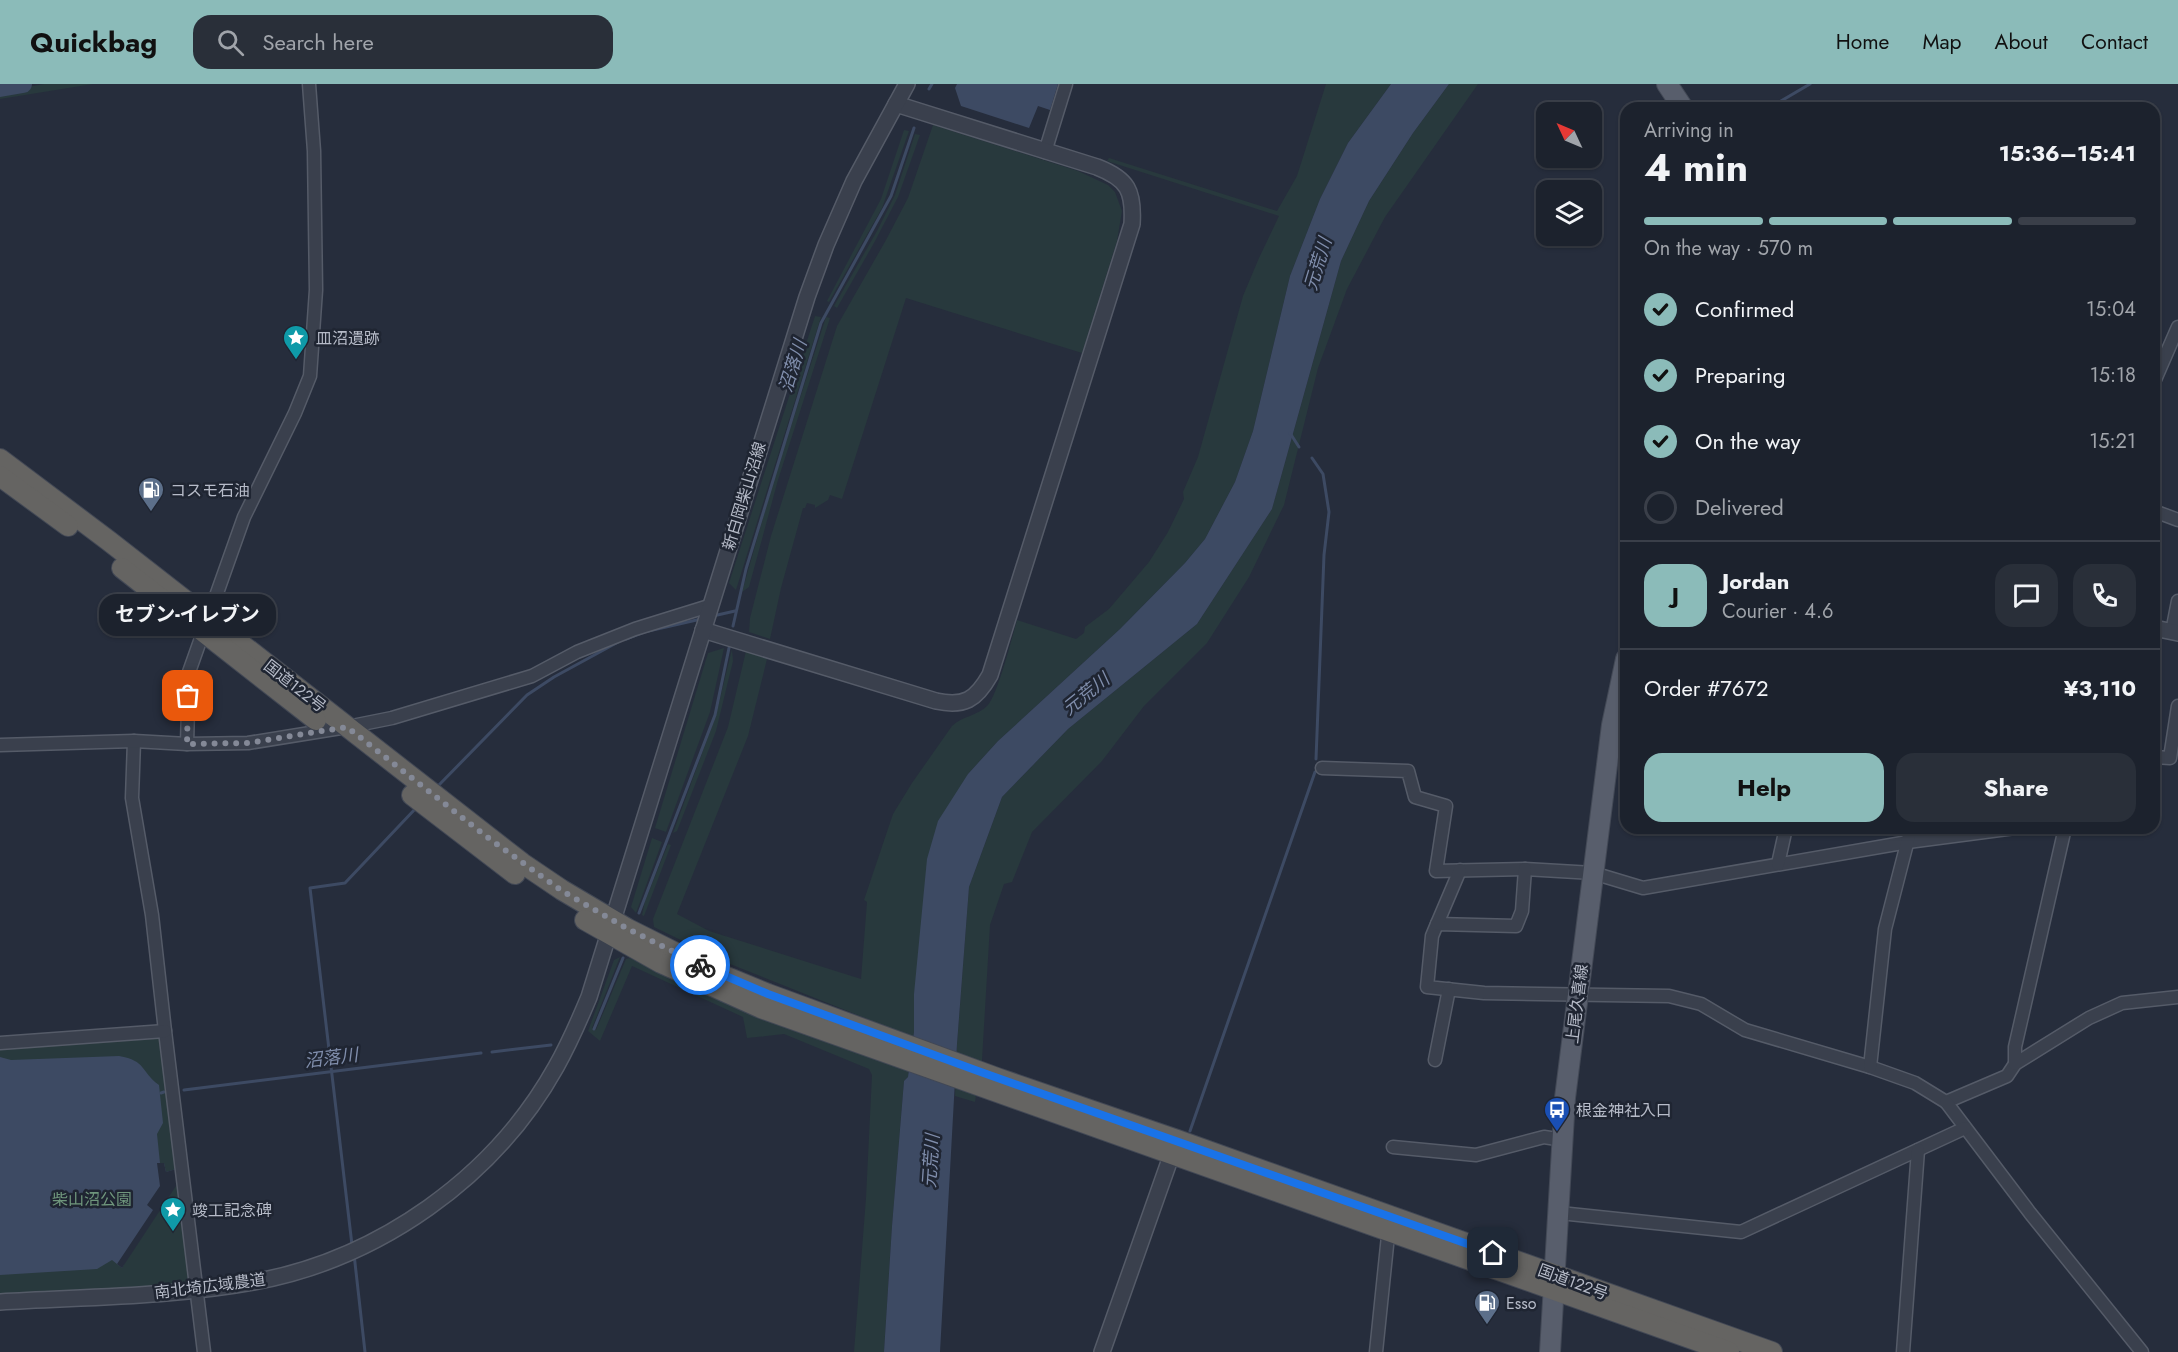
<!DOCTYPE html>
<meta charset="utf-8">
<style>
:root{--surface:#1c222d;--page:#292f39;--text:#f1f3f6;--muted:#a0a4aa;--line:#3a3f49;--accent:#8bbbb9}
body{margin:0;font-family:Jost,"Noto Sans JP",sans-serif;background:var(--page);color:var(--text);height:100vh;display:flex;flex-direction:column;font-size:22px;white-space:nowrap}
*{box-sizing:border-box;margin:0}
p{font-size:20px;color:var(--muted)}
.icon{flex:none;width:33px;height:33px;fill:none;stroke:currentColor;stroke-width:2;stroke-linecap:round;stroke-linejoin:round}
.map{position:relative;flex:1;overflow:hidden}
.side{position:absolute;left:1620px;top:18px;width:540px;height:732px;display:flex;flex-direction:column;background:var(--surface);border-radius:18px;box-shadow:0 2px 4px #0004,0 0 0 2px var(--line)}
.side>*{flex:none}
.needle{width:39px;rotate:314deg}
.tools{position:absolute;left:1536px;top:18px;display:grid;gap:12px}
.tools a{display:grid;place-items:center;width:66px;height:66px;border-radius:12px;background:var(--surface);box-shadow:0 2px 4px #0004,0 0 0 2px var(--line);font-size:30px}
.pin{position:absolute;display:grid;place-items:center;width:51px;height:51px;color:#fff;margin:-26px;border-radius:12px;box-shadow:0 3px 9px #0006}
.courier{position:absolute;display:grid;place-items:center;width:60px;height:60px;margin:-30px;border:4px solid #1a73e8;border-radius:50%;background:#fff;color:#222;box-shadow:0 2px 8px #0007}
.bubble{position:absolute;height:42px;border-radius:18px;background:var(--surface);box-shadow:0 2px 4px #0004,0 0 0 2px var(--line);font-size:20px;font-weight:700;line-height:42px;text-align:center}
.headline em{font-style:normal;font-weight:700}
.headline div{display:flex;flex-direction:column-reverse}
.headline{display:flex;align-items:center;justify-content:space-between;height:102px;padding:0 24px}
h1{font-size:39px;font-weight:700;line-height:45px}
.bar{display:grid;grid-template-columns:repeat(4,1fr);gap:9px 6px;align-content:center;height:72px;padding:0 24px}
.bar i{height:8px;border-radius:4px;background:var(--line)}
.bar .selected{background:var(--accent)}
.bar p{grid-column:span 4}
.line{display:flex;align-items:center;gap:15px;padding:0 24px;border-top:2px solid var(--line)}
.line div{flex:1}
.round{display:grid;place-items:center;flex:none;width:63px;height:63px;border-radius:18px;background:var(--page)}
ol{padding:0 24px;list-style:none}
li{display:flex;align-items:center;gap:18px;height:66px}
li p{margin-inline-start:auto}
li .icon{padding:6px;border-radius:50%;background:var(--accent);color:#111;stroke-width:4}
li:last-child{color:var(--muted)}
li i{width:33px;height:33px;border:3px solid var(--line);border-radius:50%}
.button{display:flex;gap:12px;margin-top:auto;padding:12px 24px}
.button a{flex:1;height:69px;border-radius:18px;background:var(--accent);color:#111;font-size:24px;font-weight:700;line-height:69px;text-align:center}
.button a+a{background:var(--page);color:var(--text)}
header{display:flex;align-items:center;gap:36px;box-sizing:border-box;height:84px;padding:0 30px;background:var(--accent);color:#111}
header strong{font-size:28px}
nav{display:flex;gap:33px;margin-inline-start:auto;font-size:21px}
.search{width:420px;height:54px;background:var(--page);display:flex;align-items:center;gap:15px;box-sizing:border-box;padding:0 21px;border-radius:18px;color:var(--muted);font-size:22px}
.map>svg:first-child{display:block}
.green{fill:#28393d}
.water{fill:#3d4a63}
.pier{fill:#262d3c}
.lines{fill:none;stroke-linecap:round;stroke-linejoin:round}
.stream{stroke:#3d4a63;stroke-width:3}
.river{stroke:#3d4a63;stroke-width:18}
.minor-casing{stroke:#555b68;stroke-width:15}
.tertiary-casing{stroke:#555b68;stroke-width:18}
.primary-casing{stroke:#434956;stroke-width:22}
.trunk-casing{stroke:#424855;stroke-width:22}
.minor{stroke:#3a404d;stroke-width:12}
.tertiary{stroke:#3a404d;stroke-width:15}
.primary{stroke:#585e6c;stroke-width:20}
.trunk{stroke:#656462;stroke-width:20}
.done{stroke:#848997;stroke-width:6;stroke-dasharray:0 10.8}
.route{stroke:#1a73e8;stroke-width:8}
.labels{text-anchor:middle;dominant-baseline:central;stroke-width:5;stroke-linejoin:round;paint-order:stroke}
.poi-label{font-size:16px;fill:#b6bbc8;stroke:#1f2532;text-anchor:start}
.street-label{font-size:16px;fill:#b6bbc8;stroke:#1f2532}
.park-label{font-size:16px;fill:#6f967c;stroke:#1f2532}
.water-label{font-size:18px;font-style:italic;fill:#808eac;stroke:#1f2532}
</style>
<header>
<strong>Quickbag</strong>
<div class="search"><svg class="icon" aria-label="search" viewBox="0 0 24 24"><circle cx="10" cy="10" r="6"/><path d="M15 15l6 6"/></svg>Search here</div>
<nav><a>Home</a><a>Map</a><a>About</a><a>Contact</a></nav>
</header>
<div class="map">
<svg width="2178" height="1268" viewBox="0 0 2178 1268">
<rect width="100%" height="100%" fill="#262d3c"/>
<g class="green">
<path d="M44 0H93L0 15V8Z"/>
<path d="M1326 0H1391L1348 59 1320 115 1290 192 1253 347 1235 398 1205 455 1185 479 1120 545 998 657 968 690 914 910V948L908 993 904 997 892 1142 884 1268H854L866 1114 872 991 869 985 784 950 747 954 743 933 632 882 600 957 588 947 614 876 620 873 592 944 596 946 626 875 630 874 735 924 886 979 883 942 880 940 730 880 654 843 653 835 728 643 746 567 767 575 748 652 677 830 709 847 861 895 867 818 864 816 893 730 912 699 952 642C962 632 978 632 988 621 998 609 1012 554 1017 536L1076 555 1084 549 1085 543 1109 525 1149 478 1168 448 1184 415 1183 408 1198 373 1243 212 1259 174 1279 132 1107 77 1109 74 1277 127 1297 92Z"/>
<path d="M1449 0H1478L1385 133 1347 205 1318 284 1284 421 1249 493 1207 559 1144 622 1102 677 1032 748 1012 798 1004 800 990 841 982 976 975 1018 955 1012 957 960 969 803 1002 713 1068 645 1197 540 1272 425 1341 177 1369 117 1413 49Z"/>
<path d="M933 41 1078 87 1108 101 1115 108 1122 127 1117 157 1082 269 906 214 842 415 830 411 828 416 815 424V421L807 419 805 424H803L781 504 770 555 749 548 750 534 771 452 837 242 886 156 908 114Z"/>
<path d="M904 46 909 47 882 124 829 218 827 217 881 115Z"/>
<path d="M915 50 920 51 898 113 874 159 837 224 834 222 877 147 895 111Z"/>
<path d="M815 232 821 233 736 506 729 499Z"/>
<path d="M826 233 830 234 778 396 749 503 742 508 774 395Z"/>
<path d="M724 564 710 628 666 748 655 744 708 569Z"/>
<path d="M732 565 733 577 716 647 677 747 673 749 716 631Z"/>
<path d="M652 754 662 758 636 829 631 823Z"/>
<path d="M668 760 671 761 644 832 642 831 645 817Z"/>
<path d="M157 951 164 958 193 1197 189 1201 0 1212V962Z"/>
</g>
<g class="water">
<path d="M957 0H1058L1050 26 1038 22 1029 44 961 22 955 4Z"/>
<path d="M1391 0H1449L1413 49 1369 117 1341 177 1272 425 1197 540 1068 645 1002 713 969 803 957 960 940 1268H884L892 1142 904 997 908 993 914 948V910L927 775 938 737 968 690 998 657 1120 545 1185 479 1205 455 1235 398 1253 347 1290 192 1320 115 1348 59Z"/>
<path d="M119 972C147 977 140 987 159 1001L163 1039 157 1050 160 1079H164L166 1088 176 1085 122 1184 112 1176 97 1185 0 1191V973L11 976Z"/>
</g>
<path class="pier" d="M157 1079H164L166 1088 176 1085 178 1099 122 1184 117 1180 153 1126 147 1121 160 1102Z"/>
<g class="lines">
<g class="stream">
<path d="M929 5 932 0"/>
<path d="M1769 24 1810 0"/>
<path d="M1290 349 1299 363"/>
<path d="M1312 374 1323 390 1329 428 1324 471 1316 675"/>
<path d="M713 532 735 527"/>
<path d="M733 542 746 485 821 239 891 112 914 44"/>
<path d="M626 555 644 548 701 535"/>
<path d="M437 703 527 611 554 593 620 557"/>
<path d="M639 829 715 631 729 564"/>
<path d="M594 945 623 874"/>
<path d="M492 968 551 961"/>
<path d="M184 1006 481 969"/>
<path d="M161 1009 164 1008"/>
<path d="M1190 1047 1315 688"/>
<path d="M352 1161 310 804 345 799 417 723"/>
<path d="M354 1170 365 1268"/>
</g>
<path class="river" d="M0 4 23 0"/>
<defs>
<g id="minor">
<path d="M1045 68 1066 0"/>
<path d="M2154 298 2178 243"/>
<path d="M2154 427 2178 436"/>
<path d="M2172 548 2178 517"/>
<path d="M134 657 132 714 152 831 165 947 204 1268"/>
<path d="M187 660 189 588 244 433 295 329 310 292 316 206 314 67 309 0"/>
<path d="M0 661 134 657 187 660 248 659 347 643 392 634 532 592 577 568 635 545 709 522"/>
<path d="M2154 673 2170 674 2178 622"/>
<path d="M1322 684 1408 687 1415 713 1446 722 1436 787 1525 785 1593 789 1643 804 1908 758 2015 744"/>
<path d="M1778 780 1786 744"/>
<path d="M1525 785 1522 827 1516 842 1437 840 1432 852 1427 903 1484 909 1669 912 1701 920 1745 946 1870 983 1915 999 1946 1018 2007 992 2015 980 2089 934 2122 919 2178 913"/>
<path d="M1437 840 1460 786"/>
<path d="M0 959 165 947"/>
<path d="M1435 976 1449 905"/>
<path d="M2015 980V963L2065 744"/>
<path d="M1870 983 1885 845 1911 744"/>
<path d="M1946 1018 2030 1129 2142 1268"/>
<path d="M1393 1063 1476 1071 1544 1053 1563 1056"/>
<path d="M1560 1129 1741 1148 1965 1044"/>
<path d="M1376 1268 1389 1142"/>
<path d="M1903 1268 1918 1066"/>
</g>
<g id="tertiary">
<path d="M2154 544 2178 549"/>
<path d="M703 546 936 617C964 623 976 616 990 591L1132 140C1134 107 1128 95 1097 83L896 20"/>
<path d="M0 1218C83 1213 173 1213 254 1198 379 1175 494 1094 556 983 569 960 579 937 589 913L807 213 826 161 854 97 907 0"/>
<path d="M1102 1268 1175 1061"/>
</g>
<g id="primary">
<path d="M1667 0 1683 24"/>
<path d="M1550 1268 1565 1014 1612 641 1626 575"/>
</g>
<g id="trunk">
<path d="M0 375 109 457 522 779 562 806 628 845 712 887 768 910 997 994 1177 1056 1772 1268"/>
<path d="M0 392 68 442"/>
<path d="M122 484 316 636"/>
<path d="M412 711 515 790"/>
<path d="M585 836 661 879 761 924 1729 1268"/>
</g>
</defs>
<use href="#minor" class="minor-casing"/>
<use href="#tertiary" class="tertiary-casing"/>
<use href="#primary" class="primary-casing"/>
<use href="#trunk" class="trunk-casing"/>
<use href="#minor" class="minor"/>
<use href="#tertiary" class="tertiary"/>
<use href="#primary" class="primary"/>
<use href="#trunk" class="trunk"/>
</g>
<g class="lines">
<path class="done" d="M188 612 187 660 248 659 347 643 487 753 562 807 628 845 700 881"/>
<path class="route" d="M700 881 768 910 978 987 1493 1169"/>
</g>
<defs>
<symbol id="sight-pin" viewBox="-11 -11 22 30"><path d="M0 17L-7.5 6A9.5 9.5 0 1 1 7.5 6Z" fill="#0f9aa8" stroke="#1f2532"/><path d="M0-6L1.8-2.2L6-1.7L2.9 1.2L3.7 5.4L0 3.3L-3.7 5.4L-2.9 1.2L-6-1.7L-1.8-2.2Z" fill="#fff"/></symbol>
<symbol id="fuel-pin" viewBox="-11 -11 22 30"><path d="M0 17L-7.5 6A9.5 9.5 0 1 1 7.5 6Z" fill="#5c6f8a" stroke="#1f2532"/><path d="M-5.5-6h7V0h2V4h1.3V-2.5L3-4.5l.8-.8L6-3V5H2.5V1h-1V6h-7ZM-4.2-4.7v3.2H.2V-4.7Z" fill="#fff"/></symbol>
<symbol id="bus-pin" viewBox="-11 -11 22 30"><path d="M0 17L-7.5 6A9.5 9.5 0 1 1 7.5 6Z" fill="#1a4fb4" stroke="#1f2532"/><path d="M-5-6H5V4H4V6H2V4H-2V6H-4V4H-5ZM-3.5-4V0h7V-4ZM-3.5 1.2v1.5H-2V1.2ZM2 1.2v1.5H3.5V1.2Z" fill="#fff"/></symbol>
</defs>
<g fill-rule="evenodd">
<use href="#sight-pin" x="281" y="239" width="30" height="40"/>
<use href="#fuel-pin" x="136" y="391" width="30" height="40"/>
<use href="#bus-pin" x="1542" y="1011" width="30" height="40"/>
<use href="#sight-pin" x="158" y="1111" width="30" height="40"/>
<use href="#fuel-pin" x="1472" y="1204" width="30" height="40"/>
</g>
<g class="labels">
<g class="poi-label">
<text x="316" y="254">皿沼遺跡</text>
<text x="170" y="406">コスモ石油</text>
<text x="1576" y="1026">根金神社入口</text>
<text x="192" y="1126">竣工記念碑</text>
<text x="1506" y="1219">Esso</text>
</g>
<g class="street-label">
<text transform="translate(744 412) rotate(-73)">新白岡柴山沼線</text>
<text transform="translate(295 602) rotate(38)">国道122号</text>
<text transform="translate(1577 920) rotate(-83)">上尾久喜線</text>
<text transform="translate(1573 1198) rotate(20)">国道122号</text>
<text transform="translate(210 1202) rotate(-7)">南北埼広域農道</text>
</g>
<g class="park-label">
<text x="92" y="1115">柴山沼公園</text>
</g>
<g class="water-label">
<text transform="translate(1318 180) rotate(-73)">元荒川</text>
<text transform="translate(793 282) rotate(-73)">沼落川</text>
<text transform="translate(1086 610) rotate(-39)">元荒川</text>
<text transform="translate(331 974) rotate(-7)">沼落川</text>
<text transform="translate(931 1077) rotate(-86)">元荒川</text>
</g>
</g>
</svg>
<div class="tools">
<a><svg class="needle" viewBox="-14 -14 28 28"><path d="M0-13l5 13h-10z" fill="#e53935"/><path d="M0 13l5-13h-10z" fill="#a0a4aa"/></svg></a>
<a><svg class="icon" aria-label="layers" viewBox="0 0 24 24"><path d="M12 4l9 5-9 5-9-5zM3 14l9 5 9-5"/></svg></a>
</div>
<div class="pin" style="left:188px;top:612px;background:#ea580c"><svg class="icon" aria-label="bag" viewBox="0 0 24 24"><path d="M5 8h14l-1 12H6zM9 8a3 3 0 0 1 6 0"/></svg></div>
<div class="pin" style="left:1493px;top:1169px;background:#1f2937"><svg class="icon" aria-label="home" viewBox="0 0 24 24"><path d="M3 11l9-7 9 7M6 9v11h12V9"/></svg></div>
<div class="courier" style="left:700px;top:881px"><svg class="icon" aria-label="bike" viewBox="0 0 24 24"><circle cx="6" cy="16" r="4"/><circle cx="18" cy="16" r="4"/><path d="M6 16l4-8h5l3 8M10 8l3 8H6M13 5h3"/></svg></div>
<div class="bubble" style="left:99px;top:510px;width:177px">セブン-イレブン</div>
<section class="side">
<div class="headline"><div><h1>4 min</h1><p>Arriving in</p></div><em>15:36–15:41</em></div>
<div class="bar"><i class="selected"></i><i class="selected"></i><i class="selected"></i><i></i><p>On the way · 570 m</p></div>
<ol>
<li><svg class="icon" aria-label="check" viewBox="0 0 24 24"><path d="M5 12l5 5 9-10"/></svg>Confirmed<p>15:04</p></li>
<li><svg class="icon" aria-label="check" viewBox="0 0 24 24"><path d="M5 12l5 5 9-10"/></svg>Preparing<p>15:18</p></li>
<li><svg class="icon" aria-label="check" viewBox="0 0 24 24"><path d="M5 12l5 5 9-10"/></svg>On the way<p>15:21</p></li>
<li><i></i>Delivered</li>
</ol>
<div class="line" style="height:108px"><b class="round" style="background:var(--accent);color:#111">J</b><div><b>Jordan</b><p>Courier · 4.6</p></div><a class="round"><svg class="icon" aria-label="chat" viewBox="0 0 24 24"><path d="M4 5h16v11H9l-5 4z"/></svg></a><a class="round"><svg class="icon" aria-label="phone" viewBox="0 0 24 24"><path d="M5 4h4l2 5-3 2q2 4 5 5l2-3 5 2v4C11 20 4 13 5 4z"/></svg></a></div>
<div class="line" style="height:78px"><div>Order #7672</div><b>¥3,110</b></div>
<div class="button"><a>Help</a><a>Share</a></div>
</section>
</div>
